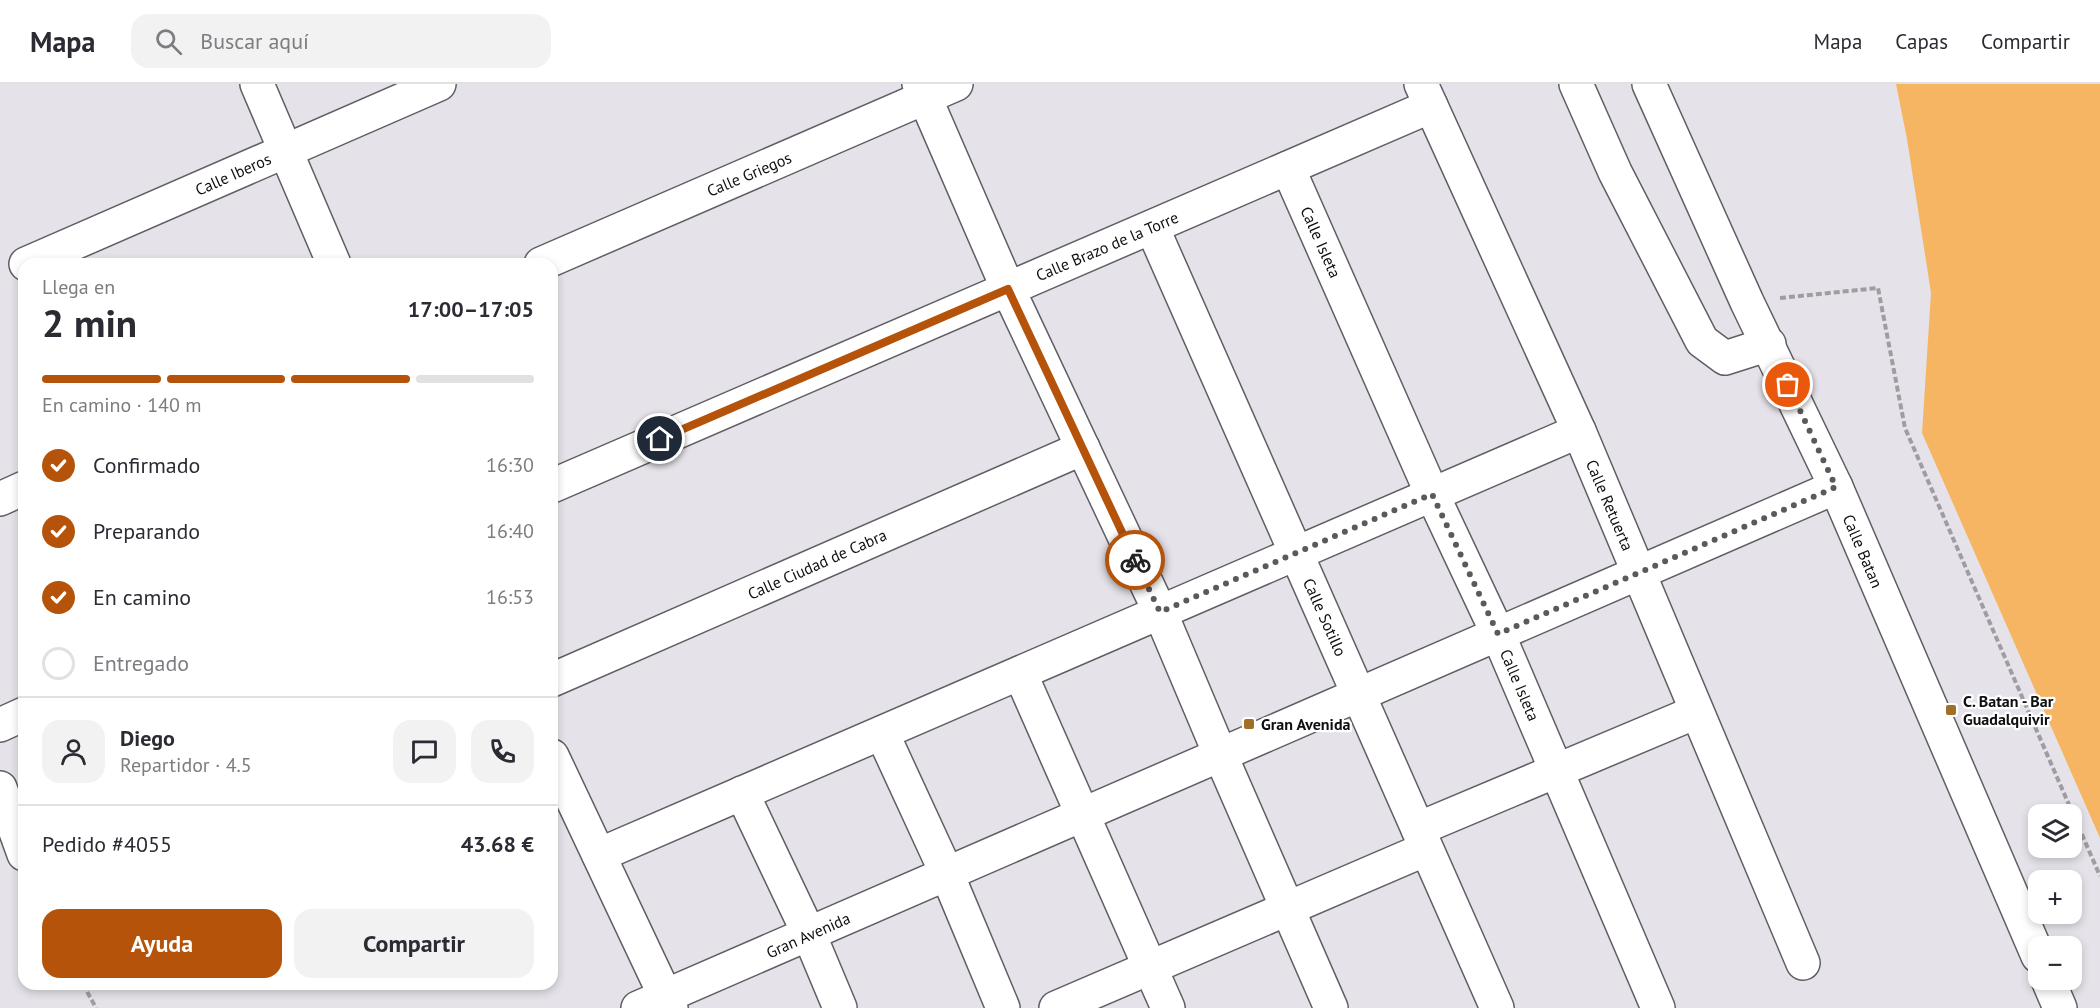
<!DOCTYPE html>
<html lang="es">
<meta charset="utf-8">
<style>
:root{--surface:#fff;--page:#f2f2f3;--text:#2b2b33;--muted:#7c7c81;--line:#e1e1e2;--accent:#b45309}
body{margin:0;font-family:"PT Sans",sans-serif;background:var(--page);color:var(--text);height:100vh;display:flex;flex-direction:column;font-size:22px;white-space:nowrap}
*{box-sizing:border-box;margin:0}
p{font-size:20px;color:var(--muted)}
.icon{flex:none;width:33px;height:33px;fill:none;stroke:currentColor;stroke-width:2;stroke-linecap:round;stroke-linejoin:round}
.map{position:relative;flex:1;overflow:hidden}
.drawer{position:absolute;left:18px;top:174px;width:540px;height:732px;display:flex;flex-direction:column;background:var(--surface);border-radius:18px;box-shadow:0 3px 9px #0003}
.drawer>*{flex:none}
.buttons{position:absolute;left:2028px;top:720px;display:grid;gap:12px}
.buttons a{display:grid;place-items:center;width:54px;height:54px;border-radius:12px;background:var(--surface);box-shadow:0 3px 9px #0003;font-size:30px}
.pin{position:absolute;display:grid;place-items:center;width:51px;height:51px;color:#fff;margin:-26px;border:3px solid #fff;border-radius:50%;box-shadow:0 2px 6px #0007}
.courier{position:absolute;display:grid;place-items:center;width:60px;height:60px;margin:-30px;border:4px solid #b45309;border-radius:50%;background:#fff;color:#222;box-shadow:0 2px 8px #0007}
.summary em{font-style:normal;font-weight:800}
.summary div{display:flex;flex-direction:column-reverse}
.summary{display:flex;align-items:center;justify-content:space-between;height:102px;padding:0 24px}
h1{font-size:39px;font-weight:800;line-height:45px}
.bar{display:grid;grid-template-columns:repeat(4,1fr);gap:9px 6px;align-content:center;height:72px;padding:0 24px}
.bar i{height:8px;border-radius:4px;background:var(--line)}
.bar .current{background:var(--accent)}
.bar p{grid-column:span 4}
.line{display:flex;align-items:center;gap:15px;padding:0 24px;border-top:2px solid var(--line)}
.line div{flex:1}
.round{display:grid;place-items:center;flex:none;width:63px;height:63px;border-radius:18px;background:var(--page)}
ol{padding:0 24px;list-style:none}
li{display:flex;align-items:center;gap:18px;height:66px}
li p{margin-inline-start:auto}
li .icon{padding:6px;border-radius:50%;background:var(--accent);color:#fff;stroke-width:4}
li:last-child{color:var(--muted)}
li i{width:33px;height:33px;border:3px solid var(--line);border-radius:50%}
.cta{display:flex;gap:12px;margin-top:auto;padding:12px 24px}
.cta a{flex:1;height:69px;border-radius:18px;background:var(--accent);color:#fff;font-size:24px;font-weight:800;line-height:69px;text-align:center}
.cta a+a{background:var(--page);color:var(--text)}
header{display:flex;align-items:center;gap:36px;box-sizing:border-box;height:84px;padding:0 30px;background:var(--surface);border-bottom:2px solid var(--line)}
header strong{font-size:28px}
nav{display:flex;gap:33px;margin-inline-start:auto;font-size:21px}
.search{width:420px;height:54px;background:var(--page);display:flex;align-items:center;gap:15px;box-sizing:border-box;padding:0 21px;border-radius:18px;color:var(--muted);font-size:22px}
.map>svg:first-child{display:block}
.water{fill:#f6b562}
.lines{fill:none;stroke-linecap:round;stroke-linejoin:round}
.minor-casing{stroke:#605e64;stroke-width:36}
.path{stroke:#9f9da2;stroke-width:4;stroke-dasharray:6 3;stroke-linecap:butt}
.minor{stroke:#fff;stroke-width:33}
.done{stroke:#5a595c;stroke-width:6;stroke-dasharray:0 10.8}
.route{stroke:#b45309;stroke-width:8}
.poi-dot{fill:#a16e25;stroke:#fff;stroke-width:2}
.labels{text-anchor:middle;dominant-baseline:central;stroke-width:4.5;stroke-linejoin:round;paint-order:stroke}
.street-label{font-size:16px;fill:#0f0e10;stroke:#fff}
.poi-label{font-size:16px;font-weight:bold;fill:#0f0e10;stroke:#fff;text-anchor:start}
</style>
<header>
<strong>Mapa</strong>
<div class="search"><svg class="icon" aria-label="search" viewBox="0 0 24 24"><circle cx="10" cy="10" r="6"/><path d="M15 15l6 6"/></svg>Buscar aquí</div>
<nav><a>Mapa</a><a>Capas</a><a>Compartir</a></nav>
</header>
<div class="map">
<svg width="2100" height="924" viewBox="0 0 2100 924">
<rect width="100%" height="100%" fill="#e5e3e9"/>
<path class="water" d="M1896 0H2100V754L1922 349 1931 209 1907 55Z"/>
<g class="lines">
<defs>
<g id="minor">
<path d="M257 0 334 180"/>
<path d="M919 0 1008 205 1160 528 1220 670 1331 924"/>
<path d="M1421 0 1579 347 1803 879"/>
<path d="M1576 0 1615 88 1702 257 1725 274 1769 260"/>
<path d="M1649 0 1747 218 1836 403 2038 872"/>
<path d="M1288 84 1432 410 1498 550 1658 924"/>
<path d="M1152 143 1497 924"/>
<path d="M26 180 439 0"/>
<path d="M541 180 956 0"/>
<path d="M552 402 1431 22"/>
<path d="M0 415 24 404"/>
<path d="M1020 589 1168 924"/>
<path d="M552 596 1083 364"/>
<path d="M0 641 24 630"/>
<path d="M882 649 947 790 1003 924"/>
<path d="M552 672 671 924"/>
<path d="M0 704 24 770"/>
<path d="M742 709 809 850 840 924"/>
<path d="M1418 745 1696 628"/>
<path d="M599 771 1579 347"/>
<path d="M2048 896 2060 924"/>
<path d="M638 924 1836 403"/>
<path d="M1056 924 1426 765"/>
</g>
</defs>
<use href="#minor" class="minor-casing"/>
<g class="path">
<path d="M1780 214 1878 204 1905 344 2100 792"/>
<path d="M83 900 96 924"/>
</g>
<use href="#minor" class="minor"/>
</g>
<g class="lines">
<path class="done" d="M1135 476 1160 528 1432 410 1498 550 1836 403 1788 301"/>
<path class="route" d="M660 355 1008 205 1135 476"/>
</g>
<g class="poi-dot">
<rect x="1945" y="620" width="12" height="12" rx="3"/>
<rect x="1243" y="634" width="12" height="12" rx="3"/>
</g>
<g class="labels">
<g class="street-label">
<text transform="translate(233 90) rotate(-24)">Calle Iberos</text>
<text transform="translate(749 90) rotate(-23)">Calle Griegos</text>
<text transform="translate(1321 158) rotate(66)">Calle Isleta</text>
<text transform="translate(1107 162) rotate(-23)">Calle Brazo de la Torre</text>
<text transform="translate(1610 421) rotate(67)">Calle Retuerta</text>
<text transform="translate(1863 467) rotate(67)">Calle Batan</text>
<text transform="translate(817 480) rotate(-24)">Calle Ciudad de Cabra</text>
<text transform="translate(1325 533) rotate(66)">Calle Sotillo</text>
<text transform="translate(1520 601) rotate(67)">Calle Isleta</text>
<text transform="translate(808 851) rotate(-24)">Gran Avenida</text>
</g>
<g class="poi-label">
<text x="1963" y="617">C. Batan - Bar<tspan x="1963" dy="18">Guadalquivir</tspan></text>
<text x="1261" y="640">Gran Avenida</text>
</g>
</g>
</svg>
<div class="buttons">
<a><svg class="icon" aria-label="layers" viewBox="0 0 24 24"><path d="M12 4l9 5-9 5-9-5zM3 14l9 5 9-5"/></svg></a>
<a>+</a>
<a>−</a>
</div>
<div class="pin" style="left:1788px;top:301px;background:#ea580c"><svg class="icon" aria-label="bag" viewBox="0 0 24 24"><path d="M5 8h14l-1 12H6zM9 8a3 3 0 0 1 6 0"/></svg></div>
<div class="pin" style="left:660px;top:355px;background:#1f2937"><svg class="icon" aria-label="home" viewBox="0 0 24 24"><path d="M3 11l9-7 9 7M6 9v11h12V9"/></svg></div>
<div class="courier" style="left:1135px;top:476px"><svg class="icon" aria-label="bike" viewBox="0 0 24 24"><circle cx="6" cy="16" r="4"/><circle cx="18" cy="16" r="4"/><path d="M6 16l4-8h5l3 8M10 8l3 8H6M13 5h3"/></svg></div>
<section class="drawer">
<div class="summary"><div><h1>2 min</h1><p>Llega en</p></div><em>17:00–17:05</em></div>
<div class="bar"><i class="current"></i><i class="current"></i><i class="current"></i><i></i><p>En camino · 140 m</p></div>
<ol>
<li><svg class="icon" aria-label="check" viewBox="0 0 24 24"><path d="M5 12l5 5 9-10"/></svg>Confirmado<p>16:30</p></li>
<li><svg class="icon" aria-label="check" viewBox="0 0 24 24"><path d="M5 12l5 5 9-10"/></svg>Preparando<p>16:40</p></li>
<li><svg class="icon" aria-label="check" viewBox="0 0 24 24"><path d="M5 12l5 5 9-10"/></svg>En camino<p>16:53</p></li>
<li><i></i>Entregado</li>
</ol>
<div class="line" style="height:108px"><a class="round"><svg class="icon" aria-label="person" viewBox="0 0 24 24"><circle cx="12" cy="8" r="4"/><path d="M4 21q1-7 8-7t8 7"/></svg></a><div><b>Diego</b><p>Repartidor · 4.5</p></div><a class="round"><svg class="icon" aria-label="chat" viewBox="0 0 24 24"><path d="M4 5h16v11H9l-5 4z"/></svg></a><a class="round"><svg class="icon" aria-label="phone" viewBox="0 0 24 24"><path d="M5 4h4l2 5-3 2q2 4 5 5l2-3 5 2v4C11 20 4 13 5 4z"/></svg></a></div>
<div class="line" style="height:78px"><div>Pedido #4055</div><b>43.68 €</b></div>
<div class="cta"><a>Ayuda</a><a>Compartir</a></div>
</section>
</div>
